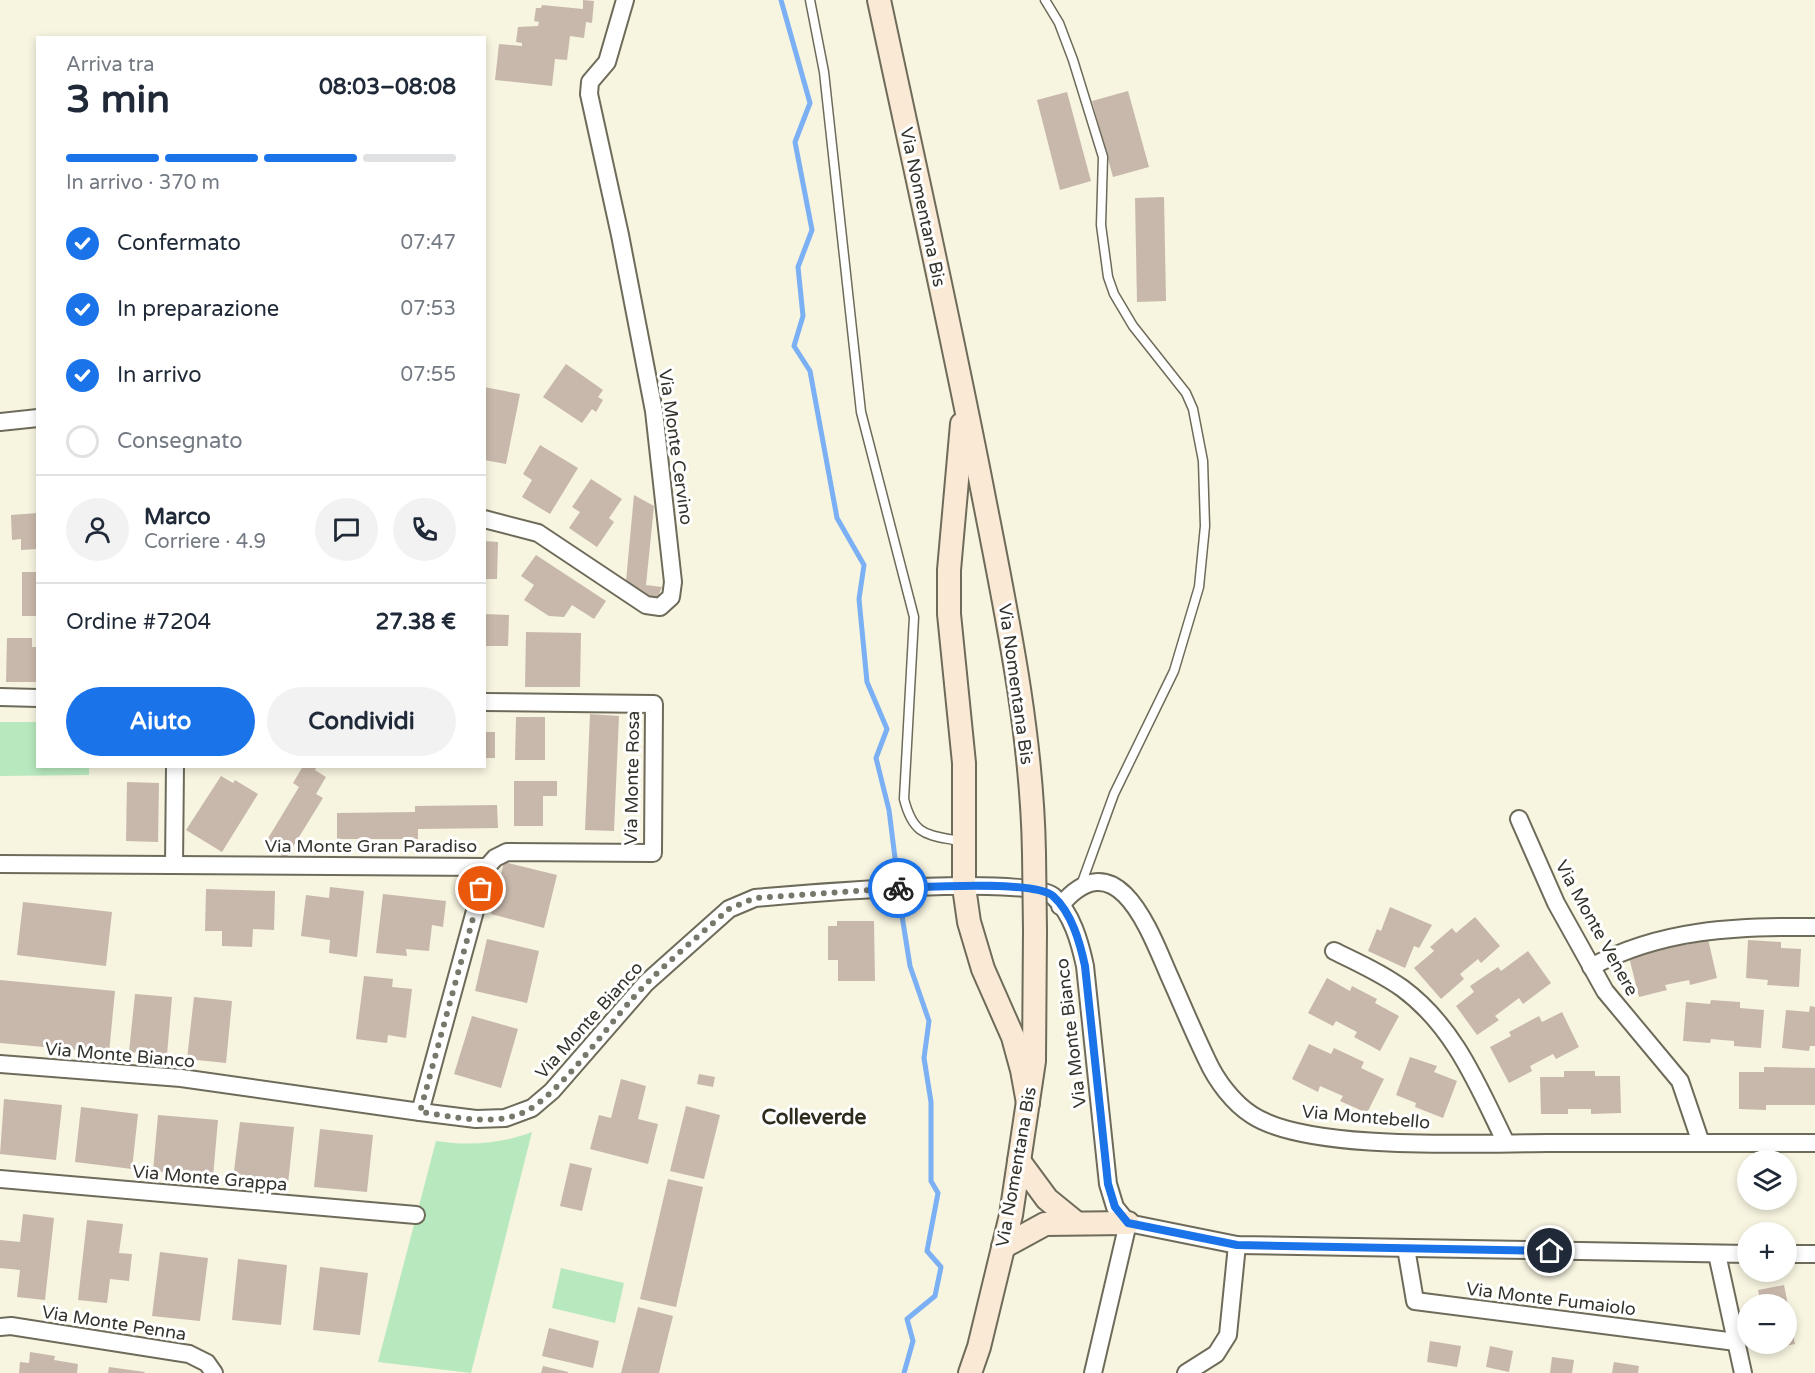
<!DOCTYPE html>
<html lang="it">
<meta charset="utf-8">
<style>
:root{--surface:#fff;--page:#f2f2f3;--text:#1f2937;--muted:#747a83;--line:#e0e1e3;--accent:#1a73e8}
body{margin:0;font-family:"Varela Round",sans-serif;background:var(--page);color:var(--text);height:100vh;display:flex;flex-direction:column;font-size:22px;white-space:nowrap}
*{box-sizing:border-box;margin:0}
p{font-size:20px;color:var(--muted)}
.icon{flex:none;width:33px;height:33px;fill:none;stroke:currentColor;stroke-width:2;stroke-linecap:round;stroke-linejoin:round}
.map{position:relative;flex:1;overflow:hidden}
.panel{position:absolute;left:36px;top:36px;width:450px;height:732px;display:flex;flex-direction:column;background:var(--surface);border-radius:0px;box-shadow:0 3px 9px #0003}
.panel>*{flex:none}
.buttons{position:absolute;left:1737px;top:1150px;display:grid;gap:12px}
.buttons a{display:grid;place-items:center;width:60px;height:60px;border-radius:50%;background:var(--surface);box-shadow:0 3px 9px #0003;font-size:30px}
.pin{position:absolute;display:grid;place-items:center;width:51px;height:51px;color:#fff;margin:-26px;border:3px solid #fff;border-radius:50%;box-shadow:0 2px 6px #0007}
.courier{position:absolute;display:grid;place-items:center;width:60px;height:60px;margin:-30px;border:4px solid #1a73e8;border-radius:50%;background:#fff;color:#222;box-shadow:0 2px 8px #0007}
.head em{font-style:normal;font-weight:700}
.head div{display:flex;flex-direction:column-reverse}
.head{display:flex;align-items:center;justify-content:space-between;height:102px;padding:0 30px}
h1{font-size:39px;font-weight:700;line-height:45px}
.bar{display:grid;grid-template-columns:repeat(4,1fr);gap:9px 6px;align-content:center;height:72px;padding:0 30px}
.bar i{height:8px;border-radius:4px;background:var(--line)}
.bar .current{background:var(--accent)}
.bar p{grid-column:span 4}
.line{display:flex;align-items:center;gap:15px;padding:0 30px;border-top:2px solid var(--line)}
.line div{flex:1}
.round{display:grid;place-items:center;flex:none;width:63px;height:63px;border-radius:32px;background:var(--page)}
ol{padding:0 30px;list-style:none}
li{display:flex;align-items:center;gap:18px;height:66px}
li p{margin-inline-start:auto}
li .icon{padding:6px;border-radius:50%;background:var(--accent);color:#fff;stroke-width:4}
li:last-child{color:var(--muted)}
li i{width:33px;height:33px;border:3px solid var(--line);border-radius:50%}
.button{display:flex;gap:12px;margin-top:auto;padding:12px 30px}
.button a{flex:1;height:69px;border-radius:36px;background:var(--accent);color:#fff;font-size:24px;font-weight:700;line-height:69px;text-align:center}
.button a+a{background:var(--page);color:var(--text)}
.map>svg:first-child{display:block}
.green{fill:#b8e9be}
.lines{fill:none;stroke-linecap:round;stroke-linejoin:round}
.stream{stroke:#7bb0f4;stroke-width:5}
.building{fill:#c8b8ab}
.lane-casing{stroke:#6e6b5a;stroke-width:11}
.street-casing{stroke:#6e6b5a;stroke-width:20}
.secondary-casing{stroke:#6e6b5a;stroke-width:26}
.lane{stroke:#fff;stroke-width:8}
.street{stroke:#fff;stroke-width:16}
.secondary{stroke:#faead5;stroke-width:22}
.secondary-bridge-casing{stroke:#6e6b5a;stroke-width:26;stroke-linecap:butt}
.secondary-bridge{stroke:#faead5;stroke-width:22}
.done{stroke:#78776b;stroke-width:6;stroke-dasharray:0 10.8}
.route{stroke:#1a73e8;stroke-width:8}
.labels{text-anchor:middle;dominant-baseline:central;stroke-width:6;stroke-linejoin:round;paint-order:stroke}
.street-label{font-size:18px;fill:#34332c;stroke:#fff}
.quarter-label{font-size:21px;font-weight:bold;fill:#2f2c1d;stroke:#fff}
</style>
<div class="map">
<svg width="1815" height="1373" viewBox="0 0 1815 1373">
<rect width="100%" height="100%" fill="#f7f4e0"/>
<g class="green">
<path d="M0 722H37L38 766 89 767V775L0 776Z"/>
<path d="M532 1132 471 1373 378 1362 436 1141C469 1146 501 1144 532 1132Z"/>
<path d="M561 1268 624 1283 615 1323 552 1308Z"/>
</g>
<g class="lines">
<g class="stream">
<path d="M781 0 810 103 795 142 812 230 798 267 803 316 794 346 810 371 837 518 864 565 859 599 867 682 887 729 876 758 889 810 897 874"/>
<path d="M899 897 910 966 929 1021 924 1058 931 1102V1181L938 1193 927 1251 941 1267 935 1296 907 1319 913 1341 904 1373"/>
</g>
</g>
<g class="building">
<path d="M583 0 594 1 592 23 586 22 584 38 570 36 567 60 555 59 552 86 495 80 499 44 522 46V43L516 42 518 27 538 26 539 22 534 21 536 8H541L542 5 583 9Z"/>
<path d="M1128 91 1149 167 1113 177 1092 101Z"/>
<path d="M1067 92 1091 181 1060 190 1037 100Z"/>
<path d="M1164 197 1166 301 1137 302 1135 198Z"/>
<path d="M566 364 603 390 598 397 603 400 596 412 592 409 582 423 543 397Z"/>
<path d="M484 387 520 394 506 464 484 460Z"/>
<path d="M540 445 578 468 550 514 522 497 532 480 523 474Z"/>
<path d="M591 479 622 499 609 518 614 522 597 547 569 528 580 512 572 507Z"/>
<path d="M634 495 654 506 646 585 662 587 656 601 626 581Z"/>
<path d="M38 513V549L21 550V539L12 540 11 515Z"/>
<path d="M484 541 498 542 497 579H484Z"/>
<path d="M536 555 606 601 594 619 572 605 564 617 549 616 524 600 534 585 521 576Z"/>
<rect x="22" y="572" width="16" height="44"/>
<path d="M484 614 509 615 508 646H484Z"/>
<path d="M526 632 581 633 580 687H525Z"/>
<path d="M7 638H32V647H38L37 682H6Z"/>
<path d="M590 714 619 716 614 831 585 830Z"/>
<path d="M516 717H545V760H515Z"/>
<rect x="484" y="732" width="11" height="26"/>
<path d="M303 766H317L315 770 326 777 316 794 323 798 286 858 264 845 299 787 293 783Z"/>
<path d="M221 776 233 783 235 780 258 794 222 852 186 830Z"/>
<path d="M514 781H557V796H543V826H514Z"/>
<path d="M127 782 159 783 158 842 126 841Z"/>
<path d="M497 805 498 828 418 829V839H337V813L415 812V806Z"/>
<path d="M504 862 557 875 544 928 491 914Z"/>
<path d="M330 887 364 891 357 957 329 953 330 940 301 936 306 895 329 898Z"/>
<path d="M206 889 275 891 274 930 253 929 252 947 222 946V931H205Z"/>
<path d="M383 894 446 901 443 927 432 925 429 951 406 949 407 956 376 953Z"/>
<path d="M23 902 112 912 106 966 17 955Z"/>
<path d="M1390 907 1432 925 1419 948 1414 946 1405 968 1368 951 1377 929 1381 931Z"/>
<path d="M1475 917 1500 946 1481 963 1478 959 1460 974 1464 979 1441 999 1414 968 1434 951 1430 947 1452 928 1456 933Z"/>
<path d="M837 921H874L875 981H838V960H828V926H837Z"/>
<path d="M487 939 539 951 527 1003 475 991Z"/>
<path d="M1708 939 1717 978 1690 985 1689 980 1665 985 1667 990 1639 997 1629 957 1685 940 1686 945Z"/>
<path d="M1748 940 1781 942V948L1801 949 1799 987 1767 985 1768 980 1746 978Z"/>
<path d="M1528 951 1551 983 1523 1004 1519 998 1495 1016 1499 1020 1477 1035 1456 1006 1474 992 1470 986 1498 967 1501 971Z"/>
<path d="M364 976 393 979 392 987 412 989 406 1038 388 1035 387 1043 356 1039Z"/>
<path d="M1327 978 1350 991 1352 986 1377 999 1375 1003 1399 1016 1380 1051 1354 1037 1357 1032 1336 1021 1333 1026 1308 1013Z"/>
<path d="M0 980 115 991 109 1053 0 1043Z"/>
<path d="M135 994 172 997 167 1055 129 1052Z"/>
<path d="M194 997 232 1001 226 1063 187 1059Z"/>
<path d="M1711 1000 1740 1002V1008L1764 1010 1761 1048 1734 1046V1041L1711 1039 1710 1043 1683 1041 1686 1002 1710 1004Z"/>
<path d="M1810 1006 1815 1007V1046H1810L1809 1051 1782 1048 1786 1010 1809 1012Z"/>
<path d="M1562 1012 1579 1047 1556 1059 1553 1054 1530 1066 1532 1071 1509 1083 1490 1047 1511 1036 1509 1032 1539 1016 1542 1022Z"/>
<path d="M472 1016 518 1029 501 1088 454 1074Z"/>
<path d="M1309 1044 1331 1054 1334 1048 1364 1062 1361 1068 1384 1079 1367 1113 1340 1101 1343 1096 1320 1086 1318 1092 1292 1079Z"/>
<path d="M1410 1057 1437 1066 1434 1072 1457 1081 1443 1118 1415 1107 1416 1103 1396 1095Z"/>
<path d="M1764 1067 1815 1068V1105H1766V1110L1739 1109V1072H1764Z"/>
<path d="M1564 1071H1595V1076H1620L1621 1113 1591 1114V1109H1568V1114H1541L1540 1077H1564Z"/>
<path d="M699 1074 715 1077 713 1087 697 1084Z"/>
<path d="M621 1079 646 1086 638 1119 658 1124 648 1164 590 1149 599 1115 611 1118Z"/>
<path d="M4 1099 62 1105 56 1160 0 1154Z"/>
<path d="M686 1106 720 1115 704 1179 670 1171Z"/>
<path d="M81 1107 138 1114 132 1169 75 1162Z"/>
<path d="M158 1115 218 1120 213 1177 153 1171Z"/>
<path d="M240 1122 294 1127 288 1184 233 1179Z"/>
<path d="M320 1129 373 1135 367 1192 314 1187Z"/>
<path d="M570 1163 592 1168 582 1211 560 1206Z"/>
<path d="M668 1179 703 1187 676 1307 640 1299Z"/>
<path d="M23 1214 54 1218 45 1300 17 1297 20 1270 0 1268V1240L20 1242Z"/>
<path d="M87 1220 123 1224 119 1253 132 1254 129 1281 110 1279 107 1303 78 1300Z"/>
<path d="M160 1252 208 1258 200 1321 152 1316Z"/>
<path d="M238 1259 287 1265 281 1325 232 1320Z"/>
<path d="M320 1267 368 1273 360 1335 313 1330Z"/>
<path d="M1784 1285 1788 1305H1761L1758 1290Z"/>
<path d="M1786 1305 1795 1344 1770 1349 1769 1344H1786Z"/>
<path d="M638 1307 673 1316 659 1373H621Z"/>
<path d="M549 1328 599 1341 593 1368 542 1356Z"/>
<path d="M1430 1341 1461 1346 1457 1367 1427 1362Z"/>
<path d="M1490 1346 1513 1351 1509 1372 1486 1367Z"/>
<path d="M30 1352 55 1356 54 1360 78 1364 77 1373H19L20 1362 29 1363Z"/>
<path d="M1552 1357 1574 1360 1572 1373H1550Z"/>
<path d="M1614 1362 1639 1366 1638 1373H1612Z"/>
<path d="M543 1366 568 1372V1373H541Z"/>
<path d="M109 1367 145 1372 144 1373H108Z"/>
</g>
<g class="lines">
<defs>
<g id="lane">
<path d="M810 0 824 72 861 412 914 617 904 799C914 838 928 834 963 842"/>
<path d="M1045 0 1059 23 1073 60 1103 157 1101 225 1108 277 1114 294 1133 326 1186 393 1193 409 1203 461 1205 526 1199 587 1174 671 1114 794 1081 885"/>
</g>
<g id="street">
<path d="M0 422 38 418"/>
<path d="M484 519 538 533 646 605 660 607 671 597 673 582 654 411 620 235 589 94 590 82 607 62 625 0"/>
<path d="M0 697 38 698"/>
<path d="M484 702 654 704 653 853 507 852 495 858 487 867"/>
<path d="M1519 819 1556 903 1605 991 1680 1081 1701 1143"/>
<path d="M0 864 487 867 420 1112"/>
<path d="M174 865 175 766"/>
<path d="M1060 906C1116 839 1149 929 1168 973 1181 1002 1193 1031 1207 1060 1216 1080 1233 1103 1252 1115 1308 1152 1478 1143 1548 1143 1637 1143 1726 1143 1815 1143"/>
<path d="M1334 951C1357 962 1381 973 1402 988 1455 1027 1478 1086 1506 1143"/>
<path d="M1591 967C1661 929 1737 926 1815 927"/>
<path d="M0 1064 181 1078 420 1112 476 1119 505 1118 532 1108 552 1091 646 983 729 909 755 898C801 894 1026 874 1053 896 1072 913 1080 943 1085 966L1108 1184 1115 1207 1128 1223 1237 1245 1748 1254"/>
<path d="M0 1179 416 1215"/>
<path d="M1406 1248 1415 1301 1736 1342"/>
<path d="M1717 1254 1743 1373"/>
<path d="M1786 1254H1815"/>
<path d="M0 1327 11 1326 189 1354 207 1363 214 1373"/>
<path d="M1093 1373 1128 1223"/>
<path d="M1186 1373 1216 1354 1228 1335 1237 1245"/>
</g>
<g id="secondary">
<path d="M879 0C914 164 951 328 983 493 1006 611 1032 732 1034 853"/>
<path d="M962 424 949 570V614L964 763V887L969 922 983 969 1013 1037 1022 1070 1028 1103"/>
<path d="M1019 1161 1047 1199 1074 1221"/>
<path d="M1003 1247 1045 1224 1128 1223"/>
<path d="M970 1373 979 1347 1011 1215 1034 1061 1035 931"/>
</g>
</defs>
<use href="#lane" class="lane-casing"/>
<use href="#street" class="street-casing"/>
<use href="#secondary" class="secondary-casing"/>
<use href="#lane" class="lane"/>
<use href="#street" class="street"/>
<use href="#secondary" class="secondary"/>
<defs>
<path id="secondary-bridge" d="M1034 853 1035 931"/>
</defs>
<use href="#secondary-bridge" class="secondary-bridge-casing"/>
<use href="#secondary-bridge" class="secondary-bridge"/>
</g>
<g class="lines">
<path class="done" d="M481 889 420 1112C451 1116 489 1126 520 1114 559 1099 614 1015 647 983 673 957 702 933 729 909L755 898 898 888"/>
<path class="route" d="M898 888C926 887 1034 880 1053 896 1072 913 1080 943 1085 966L1108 1184 1115 1207 1128 1223 1237 1245 1550 1251"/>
</g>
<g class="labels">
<g class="street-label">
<text transform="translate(923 207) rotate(78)">Via Nomentana Bis</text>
<text transform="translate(676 447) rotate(82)">Via Monte Cervino</text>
<text transform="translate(1016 684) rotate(82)">Via Nomentana Bis</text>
<text transform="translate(632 778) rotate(-89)">Via Monte Rosa</text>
<text x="371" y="846">Via Monte Gran Paradiso</text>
<text transform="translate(1597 928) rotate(61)">Via Monte Venere</text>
<text transform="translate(589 1020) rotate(-48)">Via Monte Bianco</text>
<text transform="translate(1071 1033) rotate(-97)">Via Monte Bianco</text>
<text transform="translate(120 1055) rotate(5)">Via Monte Bianco</text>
<text transform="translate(1366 1117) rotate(5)">Via Montebello</text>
<text transform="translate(1016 1167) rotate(-80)">Via Nomentana Bis</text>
<text transform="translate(210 1178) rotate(5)">Via Monte Grappa</text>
<text transform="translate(1551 1299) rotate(7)">Via Monte Fumaiolo</text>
<text transform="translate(114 1323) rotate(9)">Via Monte Penna</text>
</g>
<g class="quarter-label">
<text x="814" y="1117">Colleverde</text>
</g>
</g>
</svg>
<div class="buttons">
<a><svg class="icon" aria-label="layers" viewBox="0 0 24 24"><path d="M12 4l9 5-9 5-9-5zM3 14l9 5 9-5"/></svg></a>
<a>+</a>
<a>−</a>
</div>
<div class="pin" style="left:481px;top:889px;background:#ea580c"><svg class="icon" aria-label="bag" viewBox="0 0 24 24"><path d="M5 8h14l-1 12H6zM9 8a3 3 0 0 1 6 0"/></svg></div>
<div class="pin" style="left:1550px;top:1251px;background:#1f2937"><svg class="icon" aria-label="home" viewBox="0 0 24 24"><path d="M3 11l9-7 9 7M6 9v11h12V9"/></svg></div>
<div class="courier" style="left:898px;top:888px"><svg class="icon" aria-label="bike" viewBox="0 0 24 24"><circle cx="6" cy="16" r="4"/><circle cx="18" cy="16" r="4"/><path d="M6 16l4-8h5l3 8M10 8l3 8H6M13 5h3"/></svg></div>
<section class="panel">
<div class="head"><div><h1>3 min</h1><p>Arriva tra</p></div><em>08:03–08:08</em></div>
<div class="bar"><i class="current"></i><i class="current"></i><i class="current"></i><i></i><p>In arrivo · 370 m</p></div>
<ol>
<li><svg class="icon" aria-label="check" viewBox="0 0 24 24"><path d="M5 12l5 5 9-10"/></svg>Confermato<p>07:47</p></li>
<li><svg class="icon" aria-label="check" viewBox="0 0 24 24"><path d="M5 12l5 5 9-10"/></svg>In preparazione<p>07:53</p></li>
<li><svg class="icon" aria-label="check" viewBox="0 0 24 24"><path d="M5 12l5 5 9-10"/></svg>In arrivo<p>07:55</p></li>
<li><i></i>Consegnato</li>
</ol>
<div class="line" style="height:108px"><a class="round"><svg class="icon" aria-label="person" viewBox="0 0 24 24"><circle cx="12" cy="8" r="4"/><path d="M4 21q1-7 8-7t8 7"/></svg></a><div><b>Marco</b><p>Corriere · 4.9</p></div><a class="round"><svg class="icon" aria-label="chat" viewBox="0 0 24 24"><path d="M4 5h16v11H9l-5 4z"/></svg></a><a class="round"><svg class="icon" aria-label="phone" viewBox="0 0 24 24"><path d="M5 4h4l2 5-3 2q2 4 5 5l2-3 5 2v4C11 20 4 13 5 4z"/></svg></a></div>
<div class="line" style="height:78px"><div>Ordine #7204</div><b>27.38 €</b></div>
<div class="button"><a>Aiuto</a><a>Condividi</a></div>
</section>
</div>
